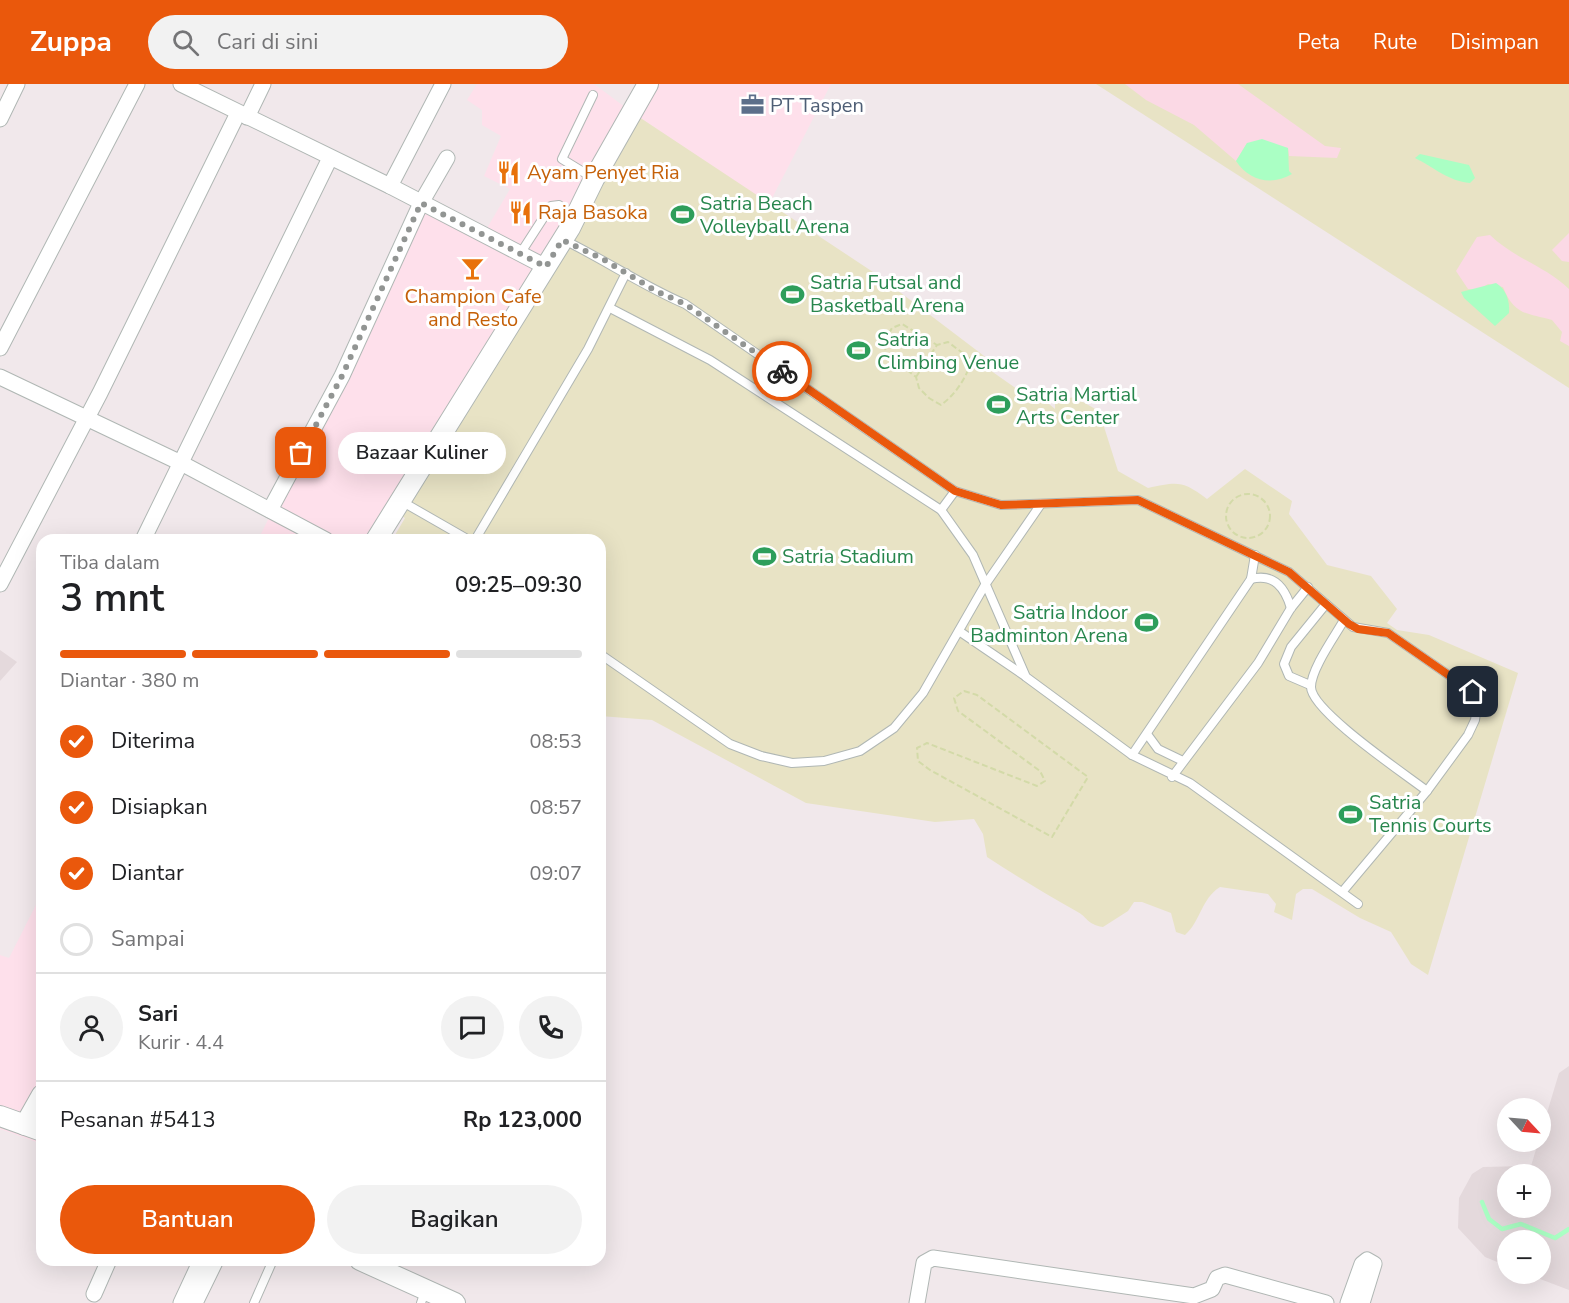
<!DOCTYPE html>
<html lang="id">
<meta charset="utf-8">
<style>
:root{--surface:#fff;--page:#f2f2f2;--text:#202124;--muted:#757577;--line:#e0e0e0;--accent:#ea580c}
body{margin:0;font-family:"Nunito Sans",sans-serif;background:var(--page);color:var(--text);height:100vh;display:flex;flex-direction:column;font-size:22px;white-space:nowrap}
*{box-sizing:border-box;margin:0}
p{font-size:20px;color:var(--muted)}
.icon{flex:none;width:33px;height:33px;fill:none;stroke:currentColor;stroke-width:2;stroke-linecap:round;stroke-linejoin:round}
.map{position:relative;flex:1;overflow:hidden}
.drawer{position:absolute;left:36px;top:450px;width:570px;height:732px;display:flex;flex-direction:column;background:var(--surface);border-radius:18px;box-shadow:0 6px 24px #0002}
.drawer>*{flex:none}
.needle{width:39px;rotate:116deg}
.tools{position:absolute;left:1497px;top:1014px;display:grid;gap:12px}
.tools a{display:grid;place-items:center;width:54px;height:54px;border-radius:50%;background:var(--surface);box-shadow:0 6px 24px #0002;font-size:30px}
.pin{position:absolute;display:grid;place-items:center;width:51px;height:51px;color:#fff;margin:-26px;border-radius:12px;box-shadow:0 3px 9px #0006}
.courier{position:absolute;display:grid;place-items:center;width:60px;height:60px;margin:-30px;border:4px solid #ea580c;border-radius:50%;background:#fff;color:#222;box-shadow:0 2px 8px #0007}
.bubble{position:absolute;height:42px;border-radius:21px;background:var(--surface);box-shadow:0 6px 24px #0002;font-size:20px;font-weight:600;line-height:42px;text-align:center}
.headline em{font-style:normal;font-weight:600}
.headline div{display:flex;flex-direction:column-reverse}
.headline{display:flex;align-items:center;justify-content:space-between;height:102px;padding:0 24px}
h1{font-size:39px;font-weight:600;line-height:45px}
.bar{display:grid;grid-template-columns:repeat(4,1fr);gap:9px 6px;align-content:center;height:72px;padding:0 24px}
.bar i{height:8px;border-radius:4px;background:var(--line)}
.bar .on{background:var(--accent)}
.bar p{grid-column:span 4}
.line{display:flex;align-items:center;gap:15px;padding:0 24px;border-top:2px solid var(--line)}
.line div{flex:1}
.round{display:grid;place-items:center;flex:none;width:63px;height:63px;border-radius:32px;background:var(--page)}
ol{padding:0 24px;list-style:none}
li{display:flex;align-items:center;gap:18px;height:66px}
li p{margin-inline-start:auto}
li .icon{padding:6px;border-radius:50%;background:var(--accent);color:#fff;stroke-width:4}
li:last-child{color:var(--muted)}
li i{width:33px;height:33px;border:3px solid var(--line);border-radius:50%}
.primary-button{display:flex;gap:12px;margin-top:auto;padding:12px 24px}
.primary-button a{flex:1;height:69px;border-radius:36px;background:var(--accent);color:#fff;font-size:24px;font-weight:600;line-height:69px;text-align:center}
.primary-button a+a{background:var(--page);color:var(--text)}
header{display:flex;align-items:center;gap:36px;box-sizing:border-box;height:84px;padding:0 30px;background:var(--accent);color:#fff}
header strong{font-size:28px}
nav{display:flex;gap:33px;margin-inline-start:auto;font-size:21px}
.search{width:420px;height:54px;background:var(--page);display:flex;align-items:center;gap:15px;box-sizing:border-box;padding:0 21px;border-radius:33px;color:var(--muted);font-size:22px}
.map>svg:first-child{display:block}
.commercial{fill:#fee0eb}
.education{fill:#e4d9dc;fill-rule:evenodd}
.green{fill:#e8e3c5}
.sand{fill:#fbd9e5}
.water{fill:#aaffc4}
.lines{fill:none;stroke-linecap:round;stroke-linejoin:round}
.stream{stroke:#aaffc4;stroke-width:4.5}
.service-casing{stroke:#b0b7b4;stroke-width:10}
.minor-casing{stroke:#b0b7b4;stroke-width:17}
.tertiary-casing{stroke:#b0b7b4;stroke-width:22}
.path{stroke:#d3daa8;stroke-width:2;stroke-dasharray:6 3;stroke-linecap:butt}
.service{stroke:#fff;stroke-width:8}
.minor{stroke:#fff;stroke-width:15}
.tertiary{stroke:#fff;stroke-width:20}
.done{stroke:#929593;stroke-width:6;stroke-dasharray:0 10.8}
.route{stroke:#ea580c;stroke-width:8}
.labels{text-anchor:middle;dominant-baseline:central;stroke-width:6;stroke-linejoin:round;paint-order:stroke}
.service-label{font-size:20px;fill:#4e5e75;stroke:#fff;text-anchor:start}
.food-label{font-size:20px;fill:#c56008;stroke:#fff;text-anchor:start}
.leisure-label{font-size:20px;fill:#27864d;stroke:#fff;text-anchor:start}
</style>
<header>
<strong>Zuppa</strong>
<div class="search"><svg class="icon" aria-label="search" viewBox="0 0 24 24"><circle cx="10" cy="10" r="6"/><path d="M15 15l6 6"/></svg>Cari di sini</div>
<nav><a>Peta</a><a>Rute</a><a>Disimpan</a></nav>
</header>
<div class="map">
<svg width="1569" height="1219" viewBox="0 0 1569 1219">
<rect width="100%" height="100%" fill="#f1e8eb"/>
<g class="commercial">
<path d="M477 0H594L633 29 650 0H831L769 120 633 29 380 456H258L420 127 480 156 510 105 484 92 501 52 482 41V26L467 16Z"/>
<path d="M42 809V1060L0 1045V871L9 874Z"/>
</g>
<g class="education">
<path d="M0 566 17 578 0 597Z"/>
<path d="M1569 982V1206L1527 1190H1540V1156H1508L1507 1182 1485 1173 1458 1144 1459 1114 1472 1090 1483 1083 1531 1082 1559 989ZM1508 1090H1540V1124H1508Z"/>
</g>
<g class="green">
<path d="M1096 0H1569V304Z"/>
<path d="M633 29 876 190 992 278 987 284 1030 314 1043 315 1055 325V317L1074 313 1099 327 1118 387 1148 404C1177 398 1182 396 1207 415L1245 385 1292 417 1289 430 1327 481 1371 492 1397 525 1387 539 1397 546 1429 551 1518 589 1428 891 1411 880 1391 848 1360 834 1312 805H1303L1296 810 1292 836 1274 828 1276 820 1268 810 1220 803C1201 815 1201 837 1185 851L1176 848 1171 829 1142 818H1134L1128 827 1103 843C1086 840 1088 833 1076 827 1045 810 1016 792 987 773L983 750 974 735 935 738 806 719 652 636 600 632V456H435L422 452 412 456H392L405 434 396 429Z"/>
</g>
<g class="sand">
<path d="M1125 0H1238L1325 62 1341 64 1337 74 1289 72 1288 64 1247 59 1236 77 1194 41 1146 16Z"/>
<path d="M1569 149V178L1562 177 1552 166Z"/>
<path d="M1490 151C1515 175 1545 182 1569 205V262L1560 257 1562 248 1552 236C1526 229 1514 231 1503 203L1488 200 1478 206 1468 205 1456 187 1477 153Z"/>
</g>
<g class="water">
<path d="M1262 55 1288 64 1289 87 1292 90C1272 102 1249 97 1236 77L1247 59Z"/>
<path d="M1420 70 1469 81 1475 94 1470 99C1448 97 1435 84 1415 74Z"/>
<path d="M1496 199C1506 205 1510 217 1509 229L1495 242 1464 214 1461 208Z"/>
</g>
<g class="lines">
<path class="stream" d="M1482 1118 1489 1135 1502 1145 1521 1140 1555 1154 1569 1145"/>
<defs>
<g id="service">
<path d="M593 94 562 75 593 11"/>
<path d="M564 156C605 176 643 202 685 220L955 407 1001 421 1138 416 1289 488 1353 543 1388 549 1473 608 1477 622 1475 636 1468 651 1427 707 1343 807"/>
<path d="M520 170 551 122 559 121 574 132"/>
<path d="M610 224 710 276 941 426 973 471 1026 593 1132 671 1190 699 1358 820"/>
<path d="M401 417 469 456"/>
<path d="M941 426 955 407"/>
<path d="M475 456 588 265 626 189"/>
<path d="M1251 495C1274 489 1285 504 1291 524"/>
<path d="M1344 536C1335 552 1311 585 1311 603 1311 627 1405 690 1427 707"/>
<path d="M959 547 1025 592"/>
<path d="M600 570 730 660 761 672 792 679 824 677 860 667 894 644 923 609 985 501 1041 420"/>
<path d="M1310 601 1289 592 1284 580 1291 563 1326 520"/>
<path d="M1147 650 1158 665 1183 677"/>
<path d="M1132 671 1251 495 1255 471"/>
<path d="M1172 693 1258 579 1291 524 1308 503"/>
<path d="M254 1219 273 1176"/>
<path d="M421 1219 425 1207"/>
</g>
<g id="minor">
<path d="M181 0 390 102 546 183"/>
<path d="M247 33 263 0"/>
<path d="M0 35 17 0"/>
<path d="M390 102 443 0"/>
<path d="M0 264 137 0"/>
<path d="M0 293 181 379 326 456"/>
<path d="M270 426 342 292 421 119 447 74"/>
<path d="M143 456 330 74"/>
<path d="M0 500 100 309 238 29"/>
<path d="M94 1210 109 1176"/>
<path d="M181 1219 201 1176"/>
<path d="M195 1219 216 1176"/>
<path d="M917 1219 924 1179 933 1174 1194 1212 1212 1205 1217 1194 1225 1191 1326 1219"/>
<path d="M1348 1219 1362 1180 1367 1176 1374 1180 1362 1219"/>
</g>
<g id="tertiary">
<path d="M376 456 570 144 594 95 648 0"/>
<path d="M0 1032 42 1047"/>
<path d="M25 1041 42 1011"/>
<path d="M360 1176 455 1219"/>
</g>
</defs>
<use href="#service" class="service-casing"/>
<use href="#minor" class="minor-casing"/>
<use href="#tertiary" class="tertiary-casing"/>
<g class="path">
<path d="M916 293 937 261 948 258 972 276C966 294 956 310 941 321L929 314 919 304 916 293 886 269 884 258 892 244 902 240 937 261"/>
<circle cx="1248" cy="432" r="22"/>
<path d="M964 607 977 611 1088 693 1052 753 930 686 918 677 917 664 927 659 1037 702 1045 697 1040 687 958 627 954 614Z"/>
</g>
<use href="#service" class="service"/>
<use href="#minor" class="minor"/>
<use href="#tertiary" class="tertiary"/>
</g>
<g class="lines">
<path class="done" d="M301 369 342 292 421 119 546 183 562 156 601 174 656 207 685 220 782 287"/>
<path class="route" d="M782 287 955 407 1001 421 1138 416 1289 488 1349 540 1358 545 1388 549 1473 608"/>
</g>
<defs>
<symbol id="office-bare" viewBox="-9 -9 18 18"><path d="M-6-3h4V-5.5h4V-3h4V5H-6ZM-1-4.5V-3h2v-1.5ZM-6 0V1H6V0Z" fill="#5c6f8a" stroke="#fff" stroke-width="2.5" paint-order="stroke"/></symbol>
<symbol id="restaurant-bare" viewBox="-9 -9 18 18"><path d="M-5-6h1v4h1v-4h1v4h1v-4h1v5L-1.5 .5V6h-2V.5L-5-1ZM5-6V6H3V1.5H1.5Q1.5-4 5-6Z" fill="#e8710a" stroke="#fff" stroke-width="2.5" paint-order="stroke"/></symbol>
<symbol id="stadium-bare" viewBox="-9 -9 18 18"><path d="M0-5a6.5 5 0 1 0 0 10a6.5 5 0 1 0 0-10ZM-3.5-1.8h7v3.6h-7Z" fill="#2e9e5b" stroke="#fff" stroke-width="2.5" paint-order="stroke"/></symbol>
<symbol id="bar-bare" viewBox="-9 -9 18 18"><path d="M-6-5H6L.8 .8V4.5H3.5V6h-7V4.5H-.8V.8Z" fill="#e8710a" stroke="#fff" stroke-width="2.5" paint-order="stroke"/></symbol>
</defs>
<g fill-rule="evenodd">
<use href="#office-bare" x="736" y="4" width="33" height="33"/>
<use href="#restaurant-bare" x="492" y="72" width="33" height="33"/>
<use href="#restaurant-bare" x="504" y="112" width="33" height="33"/>
<use href="#stadium-bare" x="666" y="114" width="33" height="33"/>
<use href="#bar-bare" x="456" y="168" width="33" height="33"/>
<use href="#stadium-bare" x="776" y="194" width="33" height="33"/>
<use href="#stadium-bare" x="842" y="250" width="33" height="33"/>
<use href="#stadium-bare" x="982" y="304" width="33" height="33"/>
<use href="#stadium-bare" x="748" y="456" width="33" height="33"/>
<use href="#stadium-bare" x="1130" y="522" width="33" height="33"/>
<use href="#stadium-bare" x="1334" y="714" width="33" height="33"/>
</g>
<g class="labels">
<g class="service-label">
<text x="770" y="21">PT Taspen</text>
</g>
<g class="food-label">
<text x="527" y="88">Ayam Penyet Ria</text>
<text x="538" y="128">Raja Basoka</text>
<text x="473" y="212" text-anchor="middle">Champion Cafe<tspan x="473" dy="23">and Resto</tspan></text>
</g>
<g class="leisure-label">
<text x="700" y="119">Satria Beach<tspan x="700" dy="23">Volleyball Arena</tspan></text>
<text x="810" y="198">Satria Futsal and<tspan x="810" dy="23">Basketball Arena</tspan></text>
<text x="877" y="255">Satria<tspan x="877" dy="23">Climbing Venue</tspan></text>
<text x="1016" y="310">Satria Martial<tspan x="1016" dy="23">Arts Center</tspan></text>
<text x="782" y="472">Satria Stadium</text>
<text x="1128" y="528" text-anchor="end">Satria Indoor<tspan x="1128" dy="23">Badminton Arena</tspan></text>
<text x="1369" y="718">Satria<tspan x="1369" dy="23">Tennis Courts</tspan></text>
</g>
</g>
</svg>
<div class="tools">
<a><svg class="needle" viewBox="-14 -14 28 28"><path d="M0-13l5 13h-10z" fill="#e53935"/><path d="M0 13l5-13h-10z" fill="#757577"/></svg></a>
<a>+</a>
<a>−</a>
</div>
<div class="pin" style="left:301px;top:369px;background:#ea580c"><svg class="icon" aria-label="bag" viewBox="0 0 24 24"><path d="M5 8h14l-1 12H6zM9 8a3 3 0 0 1 6 0"/></svg></div>
<div class="pin" style="left:1473px;top:608px;background:#1f2937"><svg class="icon" aria-label="home" viewBox="0 0 24 24"><path d="M3 11l9-7 9 7M6 9v11h12V9"/></svg></div>
<div class="courier" style="left:782px;top:287px"><svg class="icon" aria-label="bike" viewBox="0 0 24 24"><circle cx="6" cy="16" r="4"/><circle cx="18" cy="16" r="4"/><path d="M6 16l4-8h5l3 8M10 8l3 8H6M13 5h3"/></svg></div>
<div class="bubble" style="left:338px;top:348px;width:168px">Bazaar Kuliner</div>
<section class="drawer">
<div class="headline"><div><h1>3 mnt</h1><p>Tiba dalam</p></div><em>09:25–09:30</em></div>
<div class="bar"><i class="on"></i><i class="on"></i><i class="on"></i><i></i><p>Diantar · 380 m</p></div>
<ol>
<li><svg class="icon" aria-label="check" viewBox="0 0 24 24"><path d="M5 12l5 5 9-10"/></svg>Diterima<p>08:53</p></li>
<li><svg class="icon" aria-label="check" viewBox="0 0 24 24"><path d="M5 12l5 5 9-10"/></svg>Disiapkan<p>08:57</p></li>
<li><svg class="icon" aria-label="check" viewBox="0 0 24 24"><path d="M5 12l5 5 9-10"/></svg>Diantar<p>09:07</p></li>
<li><i></i>Sampai</li>
</ol>
<div class="line" style="height:108px"><a class="round"><svg class="icon" aria-label="person" viewBox="0 0 24 24"><circle cx="12" cy="8" r="4"/><path d="M4 21q1-7 8-7t8 7"/></svg></a><div><b>Sari</b><p>Kurir · 4.4</p></div><a class="round"><svg class="icon" aria-label="chat" viewBox="0 0 24 24"><path d="M4 5h16v11H9l-5 4z"/></svg></a><a class="round"><svg class="icon" aria-label="phone" viewBox="0 0 24 24"><path d="M5 4h4l2 5-3 2q2 4 5 5l2-3 5 2v4C11 20 4 13 5 4z"/></svg></a></div>
<div class="line" style="height:78px"><div>Pesanan #5413</div><b>Rp 123,000</b></div>
<div class="primary-button"><a>Bantuan</a><a>Bagikan</a></div>
</section>
</div>
